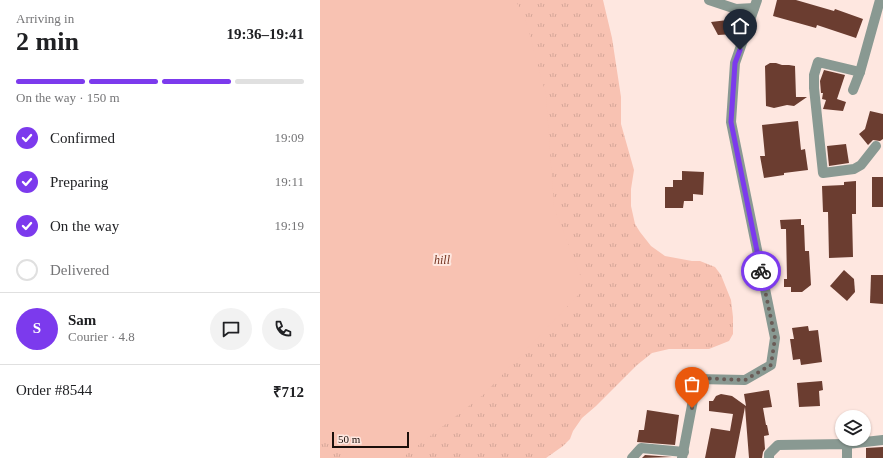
<!DOCTYPE html>
<meta charset="utf-8">
<style>
:root{--surface:#fff;--page:#f2f2f2;--text:#202124;--muted:#757577;--line:#e0e0e0;--accent:#7c3aed}
body{margin:0;font-family:"Times New Roman",serif;background:var(--page);color:var(--text);height:100vh;display:flex;flex-direction:column;font-size:15px;white-space:nowrap}
*{box-sizing:border-box;margin:0}
p{font-size:13px;color:var(--muted)}
.icon{flex:none;width:22px;height:22px;fill:none;stroke:currentColor;stroke-width:2;stroke-linecap:round;stroke-linejoin:round}
.map{position:relative;flex:1;overflow:hidden}
.sheet{display:flex;flex-direction:column;background:var(--surface);width:320px}
.sheet>*{flex:none}
.buttons{position:absolute;left:515px;top:410px;display:grid;gap:8px}
.buttons a{display:grid;place-items:center;width:36px;height:36px;border-radius:50%;background:var(--surface);box-shadow:0 1px 3px #0004;font-size:20px}
.scale{position:absolute;left:12px;bottom:10px;width:77px;box-sizing:border-box;padding-left:4px;border:2px solid #1b0f0b;border-top:0;font-size:11px;line-height:14px;white-space:nowrap;color:#1b0f0b;-webkit-text-stroke:3px #fee7e0;paint-order:stroke}
.pin{position:absolute;display:grid;place-items:center;width:34px;height:34px;color:#fff;margin:-41px -17px;border-radius:50% 50% 50% 0;rotate:-45deg;box-shadow:0 0 4px #0007}
.pin .icon{rotate:45deg}
.courier{position:absolute;display:grid;place-items:center;width:40px;height:40px;margin:-20px;border:3px solid #7c3aed;border-radius:50%;background:#fff;color:#222;box-shadow:0 1px 5px #0007}
.headline em{font-style:normal;font-weight:600}
.headline div{display:flex;flex-direction:column-reverse}
.headline{display:flex;align-items:center;justify-content:space-between;height:68px;padding:0 16px}
h1{font-size:26px;font-weight:600;line-height:30px}
.bar{display:grid;grid-template-columns:repeat(4,1fr);gap:6px 4px;align-content:center;height:48px;padding:0 16px}
.bar i{height:5px;border-radius:3px;background:var(--line)}
.bar .on{background:var(--accent)}
.bar p{grid-column:span 4}
.line{display:flex;align-items:center;gap:10px;padding:0 16px;border-top:1px solid var(--line)}
.line div{flex:1}
.round{display:grid;place-items:center;flex:none;width:42px;height:42px;border-radius:21px;background:var(--page)}
ol{padding:0 16px;list-style:none}
li{display:flex;align-items:center;gap:12px;height:44px}
li p{margin-inline-start:auto}
li .icon{padding:4px;border-radius:50%;background:var(--accent);color:#fff;stroke-width:4}
li:last-child{color:var(--muted)}
li i{width:22px;height:22px;border:2px solid var(--line);border-radius:50%}
main{display:flex;flex:1;min-height:0}
.map>svg:first-child{display:block}
.grass{fill:url(#grass-tufts)}
.green{fill:#f8c2b2}
.building{fill:#6b3d30}
.lines{fill:none;stroke-linecap:round;stroke-linejoin:round}
.street{stroke:#899992;stroke-width:10}
.done{stroke:#6a5b56;stroke-width:4;stroke-dasharray:0 7.2}
.route{stroke:#7c3aed;stroke-width:5}
.labels{text-anchor:middle;dominant-baseline:central;stroke-width:4;stroke-linejoin:round;paint-order:stroke}
.park-label{font-size:12px;font-style:italic;fill:#73321e;stroke:#fee7e0}
</style>
<main>
<section class="sheet">
<div class="headline"><div><h1>2 min</h1><p>Arriving in</p></div><em>19:36–19:41</em></div>
<div class="bar"><i class="on"></i><i class="on"></i><i class="on"></i><i></i><p>On the way · 150 m</p></div>
<ol>
<li><svg class="icon" aria-label="check" viewBox="0 0 24 24"><path d="M5 12l5 5 9-10"/></svg>Confirmed<p>19:09</p></li>
<li><svg class="icon" aria-label="check" viewBox="0 0 24 24"><path d="M5 12l5 5 9-10"/></svg>Preparing<p>19:11</p></li>
<li><svg class="icon" aria-label="check" viewBox="0 0 24 24"><path d="M5 12l5 5 9-10"/></svg>On the way<p>19:19</p></li>
<li><i></i>Delivered</li>
</ol>
<div class="line" style="height:72px"><b class="round" style="background:var(--accent);color:#fff">S</b><div><b>Sam</b><p>Courier · 4.8</p></div><a class="round"><svg class="icon" aria-label="chat" viewBox="0 0 24 24"><path d="M4 5h16v11H9l-5 4z"/></svg></a><a class="round"><svg class="icon" aria-label="phone" viewBox="0 0 24 24"><path d="M5 4h4l2 5-3 2q2 4 5 5l2-3 5 2v4C11 20 4 13 5 4z"/></svg></a></div>
<div class="line" style="height:52px"><div>Order #8544</div><b>₹712</b></div>
</section>
<div class="map">
<svg width="563" height="458" viewBox="0 0 563 458">
<defs>
<pattern id="grass-tufts" width="24" height="20" patternUnits="userSpaceOnUse"><rect width="24" height="20" fill="#f8c2b2"/><path d="M3 7l-1-3M5 7V3M7 7l1-3M15 17l-1-3M17 17v-4M19 17l1-3" fill="none" stroke="#d4a698"/></pattern>
</defs>
<rect width="100%" height="100%" fill="#fee7e0"/>
<path class="grass" d="M0 0H283L292 38 301 97V124L314 170 311 189V206L315 224 320 232 331 246 345 256 372 261H380L395 267 401 275 411 300 413 317V334L409 341 389 349H349L332 353 317 365 276 406 262 418 253 431 250 439 243 446 226 458H0Z"/>
<path class="green" d="M0 0H195L205 17 226 95 234 207 265 288 163 395 82 458H34L0 436Z"/>
<g class="building">
<path d="M457 0H476L514 11 515 9 543 19 536 38 497 25 496 28 453 16Z"/>
<path d="M416 19 415 34 398 35 391 22Z"/>
<path d="M450 63H456L462 65H469L475 66 476 97H487L474 106 467 105 454 108 446 106 445 66Z"/>
<path d="M504 70 525 75 517 99 526 102 523 111 503 109 506 100 502 99 503 93H501L500 81Z"/>
<path d="M550 111 563 114V139L560 141 553 140 548 145 539 134 545 129Z"/>
<path d="M478 121 481 150 485 149 488 170 464 173V175L444 178 440 156H445L442 125Z"/>
<path d="M526 144 529 163 509 166 507 146Z"/>
<path d="M362 171 384 172 383 195 373 194V201H364L363 208H345V187H353V180H362Z"/>
<rect x="552" y="177" width="11" height="30"/>
<path d="M536 181V214H532L533 257 509 258 508 212H503L502 186 524 185V182Z"/>
<path d="M481 219V225H484L485 251H489L491 285 482 292H471V287H464V279H467L466 229H461L460 220Z"/>
<path d="M524 270 534 279 535 292 527 301 510 286Z"/>
<path d="M551 275H563V304L550 303Z"/>
<path d="M488 326 489 331 498 330 502 362 481 365 480 359 473 360 470 339H474L472 328Z"/>
<path d="M502 381 503 390 499 391 500 406 479 407 477 383Z"/>
<path d="M449 390 452 407 443 408 446 425H447L449 435 444 436 445 449 443 452 442 458H429L425 407 415 458H385L391 428 410 431 413 414 389 411V401H393L396 396 401 394 412 396 426 406 424 394Z"/>
<path d="M327 410 359 415 355 445 317 442 319 430H324Z"/>
<path d="M563 447V458H546V448Z"/>
<path d="M325 455 352 457 322 458Z"/>
</g>
<g class="lines">
<g class="street">
<path d="M389 0 416 9 434 8"/>
<path d="M540 72 498 62 494 75V88L503 173 534 169 541 165 556 146"/>
<path d="M533 90 540 72 560 0"/>
<path d="M527 444 563 440"/>
<path d="M312 458 321 448 364 452"/>
<path d="M362 458 377 379 425 380 451 365 455 338 411 122 415 63 437 0"/>
<path d="M449 458V454L458 445 527 444V458"/>
</g>
</g>
<g class="lines">
<path class="done" d="M372 408 377 378 425 380 451 365 455 338 441 271"/>
<path class="route" d="M420 50 415 63 411 122 441 271"/>
</g>
<g class="labels">
<g class="park-label">
<text x="122" y="260">hill</text>
</g>
</g>
</svg>
<div class="buttons">
<a><svg class="icon" aria-label="layers" viewBox="0 0 24 24"><path d="M12 4l9 5-9 5-9-5zM3 14l9 5 9-5"/></svg></a>
</div>
<div class="scale">50 m</div>
<div class="pin" style="left:372px;top:408px;background:#ea580c"><svg class="icon" aria-label="bag" viewBox="0 0 24 24"><path d="M5 8h14l-1 12H6zM9 8a3 3 0 0 1 6 0"/></svg></div>
<div class="pin" style="left:420px;top:50px;background:#1f2937"><svg class="icon" aria-label="home" viewBox="0 0 24 24"><path d="M3 11l9-7 9 7M6 9v11h12V9"/></svg></div>
<div class="courier" style="left:441px;top:271px"><svg class="icon" aria-label="bike" viewBox="0 0 24 24"><circle cx="6" cy="16" r="4"/><circle cx="18" cy="16" r="4"/><path d="M6 16l4-8h5l3 8M10 8l3 8H6M13 5h3"/></svg></div>
</div>
</main>
